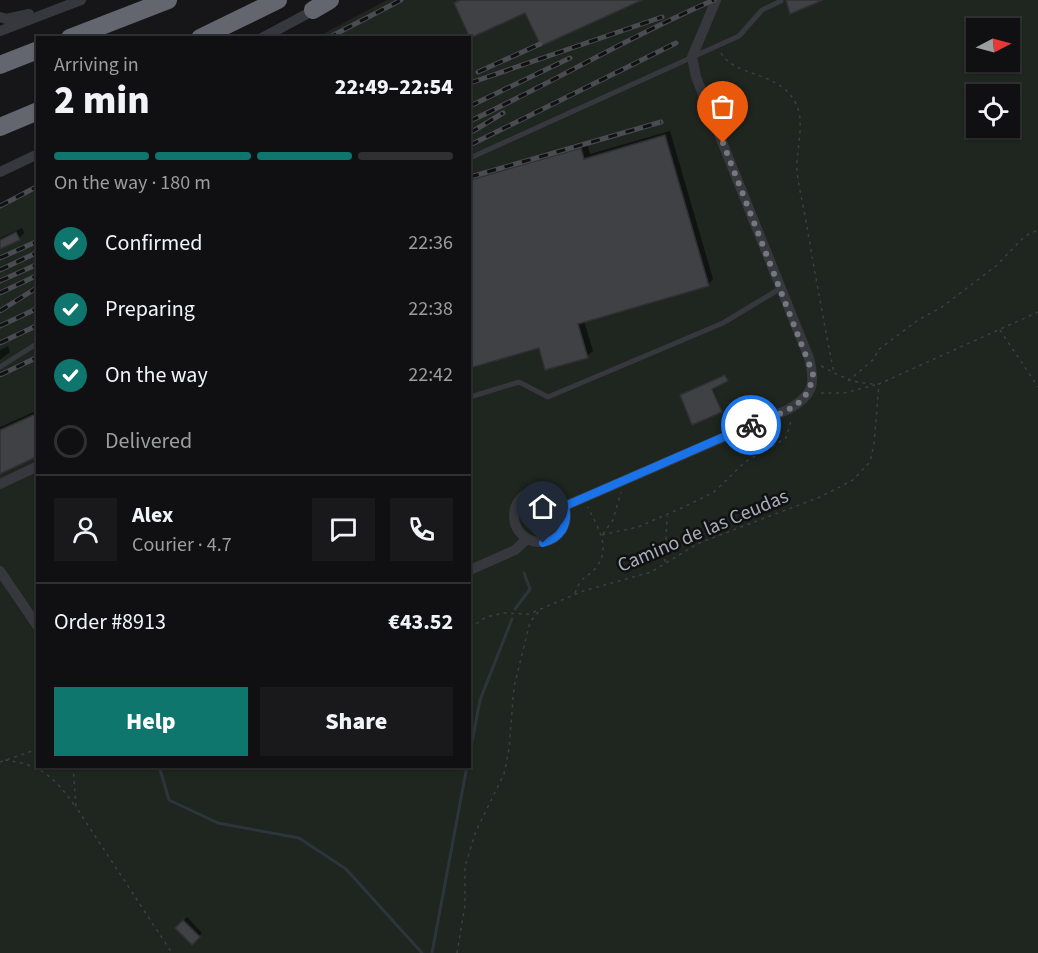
<!DOCTYPE html>
<meta charset="utf-8">
<style>
:root{--surface:#101012;--page:#19191b;--text:#f1f3f6;--muted:#9c9d9f;--line:#303032;--accent:#0f766e}
body{margin:0;font-family:"Source Sans 3",sans-serif;background:var(--page);color:var(--text);height:100vh;display:flex;flex-direction:column;font-size:22px;white-space:nowrap}
*{box-sizing:border-box;margin:0}
p{font-size:20px;color:var(--muted)}
.icon{flex:none;width:33px;height:33px;fill:none;stroke:currentColor;stroke-width:2;stroke-linecap:round;stroke-linejoin:round}
.map{position:relative;flex:1;overflow:hidden}
.drawer{position:absolute;left:36px;top:36px;width:435px;height:732px;display:flex;flex-direction:column;background:var(--surface);border-radius:0px;box-shadow:0 2px 4px #0004,0 0 0 2px var(--line)}
.drawer>*{flex:none}
.needle{width:39px;rotate:84deg}
.tools{position:absolute;left:966px;top:18px;display:grid;gap:12px}
.tools a{display:grid;place-items:center;width:54px;height:54px;border-radius:0px;background:var(--surface);box-shadow:0 2px 4px #0004,0 0 0 2px var(--line);font-size:30px}
.pin{position:absolute;display:grid;place-items:center;width:51px;height:51px;color:#fff;margin:-62px -26px;border-radius:50% 50% 50% 0;rotate:-45deg;box-shadow:0 0 6px #0007}
.pin .icon{rotate:45deg}
.courier{position:absolute;display:grid;place-items:center;width:60px;height:60px;margin:-30px;border:4px solid #1a73e8;border-radius:50%;background:#fff;color:#222;box-shadow:0 2px 8px #0007}
.head em{font-style:normal;font-weight:800}
.head div{display:flex;flex-direction:column-reverse}
.head{display:flex;align-items:center;justify-content:space-between;height:102px;padding:0 18px}
h1{font-size:39px;font-weight:800;line-height:45px}
.bar{display:grid;grid-template-columns:repeat(4,1fr);gap:9px 6px;align-content:center;height:72px;padding:0 18px}
.bar i{height:8px;border-radius:4px;background:var(--line)}
.bar .on{background:var(--accent)}
.bar p{grid-column:span 4}
.line{display:flex;align-items:center;gap:15px;padding:0 18px;border-top:2px solid var(--line)}
.line div{flex:1}
.round{display:grid;place-items:center;flex:none;width:63px;height:63px;border-radius:0px;background:var(--page)}
ol{padding:0 18px;list-style:none}
li{display:flex;align-items:center;gap:18px;height:66px}
li p{margin-inline-start:auto}
li .icon{padding:6px;border-radius:50%;background:var(--accent);color:#fff;stroke-width:4}
li:last-child{color:var(--muted)}
li i{width:33px;height:33px;border:3px solid var(--line);border-radius:50%}
.action{display:flex;gap:12px;margin-top:auto;padding:12px 18px}
.action a{flex:1;height:69px;border-radius:0px;background:var(--accent);color:#fff;font-size:24px;font-weight:800;line-height:69px;text-align:center}
.action a+a{background:var(--page);color:var(--text)}
.map>svg:first-child{display:block}
.green{fill:#1e261f;fill-rule:evenodd}
.shadow{fill:#0007}
.lines{fill:none;stroke-linecap:round;stroke-linejoin:round}
.stream{stroke:#2c353c;stroke-width:3}
.building{fill:#404145;stroke:#303034;stroke-width:1.5}
.path{stroke:#3d3f44;stroke-width:1.5;stroke-dasharray:3 4.5;stroke-linecap:butt}
.lane{stroke:#37383d;stroke-width:5}
.street{stroke:#37383d;stroke-width:10}
.highway{stroke:#63666e;stroke-width:18}
.rail-casing{stroke:#4a4c52;stroke-width:5}
.rail{stroke:#111113;stroke-width:3;stroke-dasharray:9;stroke-linecap:butt}
.done{stroke:#757880;stroke-width:6;stroke-dasharray:0 10.8}
.route{stroke:#1a73e8;stroke-width:8}
.labels{text-anchor:middle;dominant-baseline:central;stroke-width:5;stroke-linejoin:round;paint-order:stroke}
.street-label{font-size:20px;fill:#a8adb8;stroke:#111113}
</style>
<div class="map">
<svg width="1038" height="953" viewBox="0 0 1038 953">
<rect width="100%" height="100%" fill="#161618"/>
<path class="green" d="M387 0H1038V953H0V207L37 187 38 766H470V38L317 37ZM976 28H1010V62H976ZM976 94H1010V128H976Z"/>
<g class="shadow">
<path d="M670 131 713 279 708 285 584 321 593 351 587 356 540 346 470 366V177L587 143 590 154Z"/>
<path d="M22 228 24 233 19 239 0 247V238Z"/>
<path d="M8 346 10 352 0 360V350Z"/>
<path d="M727 376V380L713 387 721 411 682 396Z"/>
<path d="M38 410V454L0 472V427Z"/>
<path d="M187 917 202 933 192 943 177 928Z"/>
</g>
<g class="lines">
<g class="stream">
<path d="M515 609 530 589 524 573"/>
<path d="M470 753 480 700 512 619"/>
<path d="M159 766 169 800 218 823 299 838 346 869 422 953"/>
<path d="M432 953 467 766"/>
</g>
</g>
<g class="building">
<path d="M461 0H642L541 46 525 13 470 38 454 3Z"/>
<path d="M786 0H823L790 14Z"/>
<path d="M665 135 709 286 578 324 588 358 545 370 539 348 470 368V180L581 148 584 159Z"/>
<path d="M16 232 20 240 0 249V240Z"/>
<path d="M725 375 728 381 712 389 722 412 692 425 680 395Z"/>
<path d="M38 413V456L0 474V430Z"/>
<path d="M183 920 200 937 192 945 175 928Z"/>
</g>
<g class="lines">
<g class="path">
<path d="M721 53C734 77 779 71 795 102 806 121 796 148 797 170 799 191 805 212 808 233 816 280 825 327 834 374"/>
<path d="M1000 330 1038 387"/>
<path d="M821 366C842 377 854 384 878 384"/>
<path d="M848 381 874 359 878 350 918 320 942 307 996 266 1025 236 1038 230"/>
<path d="M821 393H844L875 385"/>
<path d="M603 534 613 520 621 492"/>
<path d="M602 535 638 527 686 506 714 492 745 462 786 438 791 421"/>
<path d="M665 562 667 516"/>
<path d="M575 593C582 573 590 578 598 565 611 545 596 525 588 507"/>
<path d="M470 628 486 617 504 613 529 614 583 591 651 572 699 543 820 497 853 480 870 462 874 444 879 384 1038 312"/>
<path d="M5 760C42 765 54 777 75 806"/>
<path d="M0 762 38 749"/>
<path d="M73 766 76 807 172 953"/>
<path d="M457 953 465 905V866L476 831 504 774 509 749 514 687 530 622 540 610"/>
</g>
<g class="lane">
<path d="M470 158 739 36 762 10 781 1"/>
<path d="M0 367 38 343"/>
<path d="M470 397 519 382 548 397 723 323 781 288"/>
</g>
<g class="street">
<path d="M0 17 6 19 29 14"/>
<path d="M0 31 81 0"/>
<path d="M262 38 318 8"/>
<path d="M0 172 38 154"/>
<path d="M0 484 38 466"/>
<circle cx="540" cy="516" r="26"/>
<path d="M565 506 789 409C813 395 816 385 809 358L696 77 692 57 716 0"/>
<path d="M470 570 515 550 527 539"/>
<path d="M0 571 38 627"/>
</g>
<g class="highway">
<path d="M313 10 330 0"/>
<path d="M70 38 168 0"/>
<path d="M200 38 278 0"/>
<path d="M0 65 38 50"/>
<path d="M0 127 38 111"/>
</g>
<defs>
<g id="rail">
<path d="M328 38 401 0"/>
<path d="M478 72 540 44"/>
<path d="M470 83 662 17"/>
<path d="M470 106 570 58"/>
<path d="M470 121C552 83 630 36 714 0"/>
<path d="M470 133 503 113"/>
<path d="M470 145 676 43"/>
<path d="M470 177 661 122"/>
<path d="M0 206 38 186"/>
<path d="M0 258 38 241"/>
<path d="M0 270 38 252"/>
<path d="M0 281 38 264"/>
<path d="M0 293 38 275"/>
<path d="M0 311 38 287"/>
<path d="M0 326 38 308"/>
<path d="M0 343 38 325"/>
<path d="M0 375 38 357"/>
</g>
</defs>
<use href="#rail" class="rail-casing"/>
<use href="#rail" class="rail"/>
</g>
<g class="lines">
<path class="done" d="M723 143 813 374C809 409 779 413 751 425"/>
<path class="route" d="M543 543C561 538 569 525 565 506L751 425"/>
</g>
<g class="labels">
<g class="street-label">
<text transform="translate(703 531) rotate(-23)">Camino de las Ceudas</text>
</g>
</g>
</svg>
<div class="tools">
<a><svg class="needle" viewBox="-14 -14 28 28"><path d="M0-13l5 13h-10z" fill="#e53935"/><path d="M0 13l5-13h-10z" fill="#9c9d9f"/></svg></a>
<a><svg class="icon" aria-label="locate" viewBox="0 0 24 24"><circle cx="12" cy="12" r="6"/><path d="M12 2v4M12 18v4M2 12h4M18 12h4"/></svg></a>
</div>
<div class="pin" style="left:723px;top:143px;background:#ea580c"><svg class="icon" aria-label="bag" viewBox="0 0 24 24"><path d="M5 8h14l-1 12H6zM9 8a3 3 0 0 1 6 0"/></svg></div>
<div class="pin" style="left:543px;top:543px;background:#1f2937"><svg class="icon" aria-label="home" viewBox="0 0 24 24"><path d="M3 11l9-7 9 7M6 9v11h12V9"/></svg></div>
<div class="courier" style="left:751px;top:425px"><svg class="icon" aria-label="bike" viewBox="0 0 24 24"><circle cx="6" cy="16" r="4"/><circle cx="18" cy="16" r="4"/><path d="M6 16l4-8h5l3 8M10 8l3 8H6M13 5h3"/></svg></div>
<section class="drawer">
<div class="head"><div><h1>2 min</h1><p>Arriving in</p></div><em>22:49–22:54</em></div>
<div class="bar"><i class="on"></i><i class="on"></i><i class="on"></i><i></i><p>On the way · 180 m</p></div>
<ol>
<li><svg class="icon" aria-label="check" viewBox="0 0 24 24"><path d="M5 12l5 5 9-10"/></svg>Confirmed<p>22:36</p></li>
<li><svg class="icon" aria-label="check" viewBox="0 0 24 24"><path d="M5 12l5 5 9-10"/></svg>Preparing<p>22:38</p></li>
<li><svg class="icon" aria-label="check" viewBox="0 0 24 24"><path d="M5 12l5 5 9-10"/></svg>On the way<p>22:42</p></li>
<li><i></i>Delivered</li>
</ol>
<div class="line" style="height:108px"><a class="round"><svg class="icon" aria-label="person" viewBox="0 0 24 24"><circle cx="12" cy="8" r="4"/><path d="M4 21q1-7 8-7t8 7"/></svg></a><div><b>Alex</b><p>Courier · 4.7</p></div><a class="round"><svg class="icon" aria-label="chat" viewBox="0 0 24 24"><path d="M4 5h16v11H9l-5 4z"/></svg></a><a class="round"><svg class="icon" aria-label="phone" viewBox="0 0 24 24"><path d="M5 4h4l2 5-3 2q2 4 5 5l2-3 5 2v4C11 20 4 13 5 4z"/></svg></a></div>
<div class="line" style="height:78px"><div>Order #8913</div><b>€43.52</b></div>
<div class="action"><a>Help</a><a>Share</a></div>
</section>
</div>
